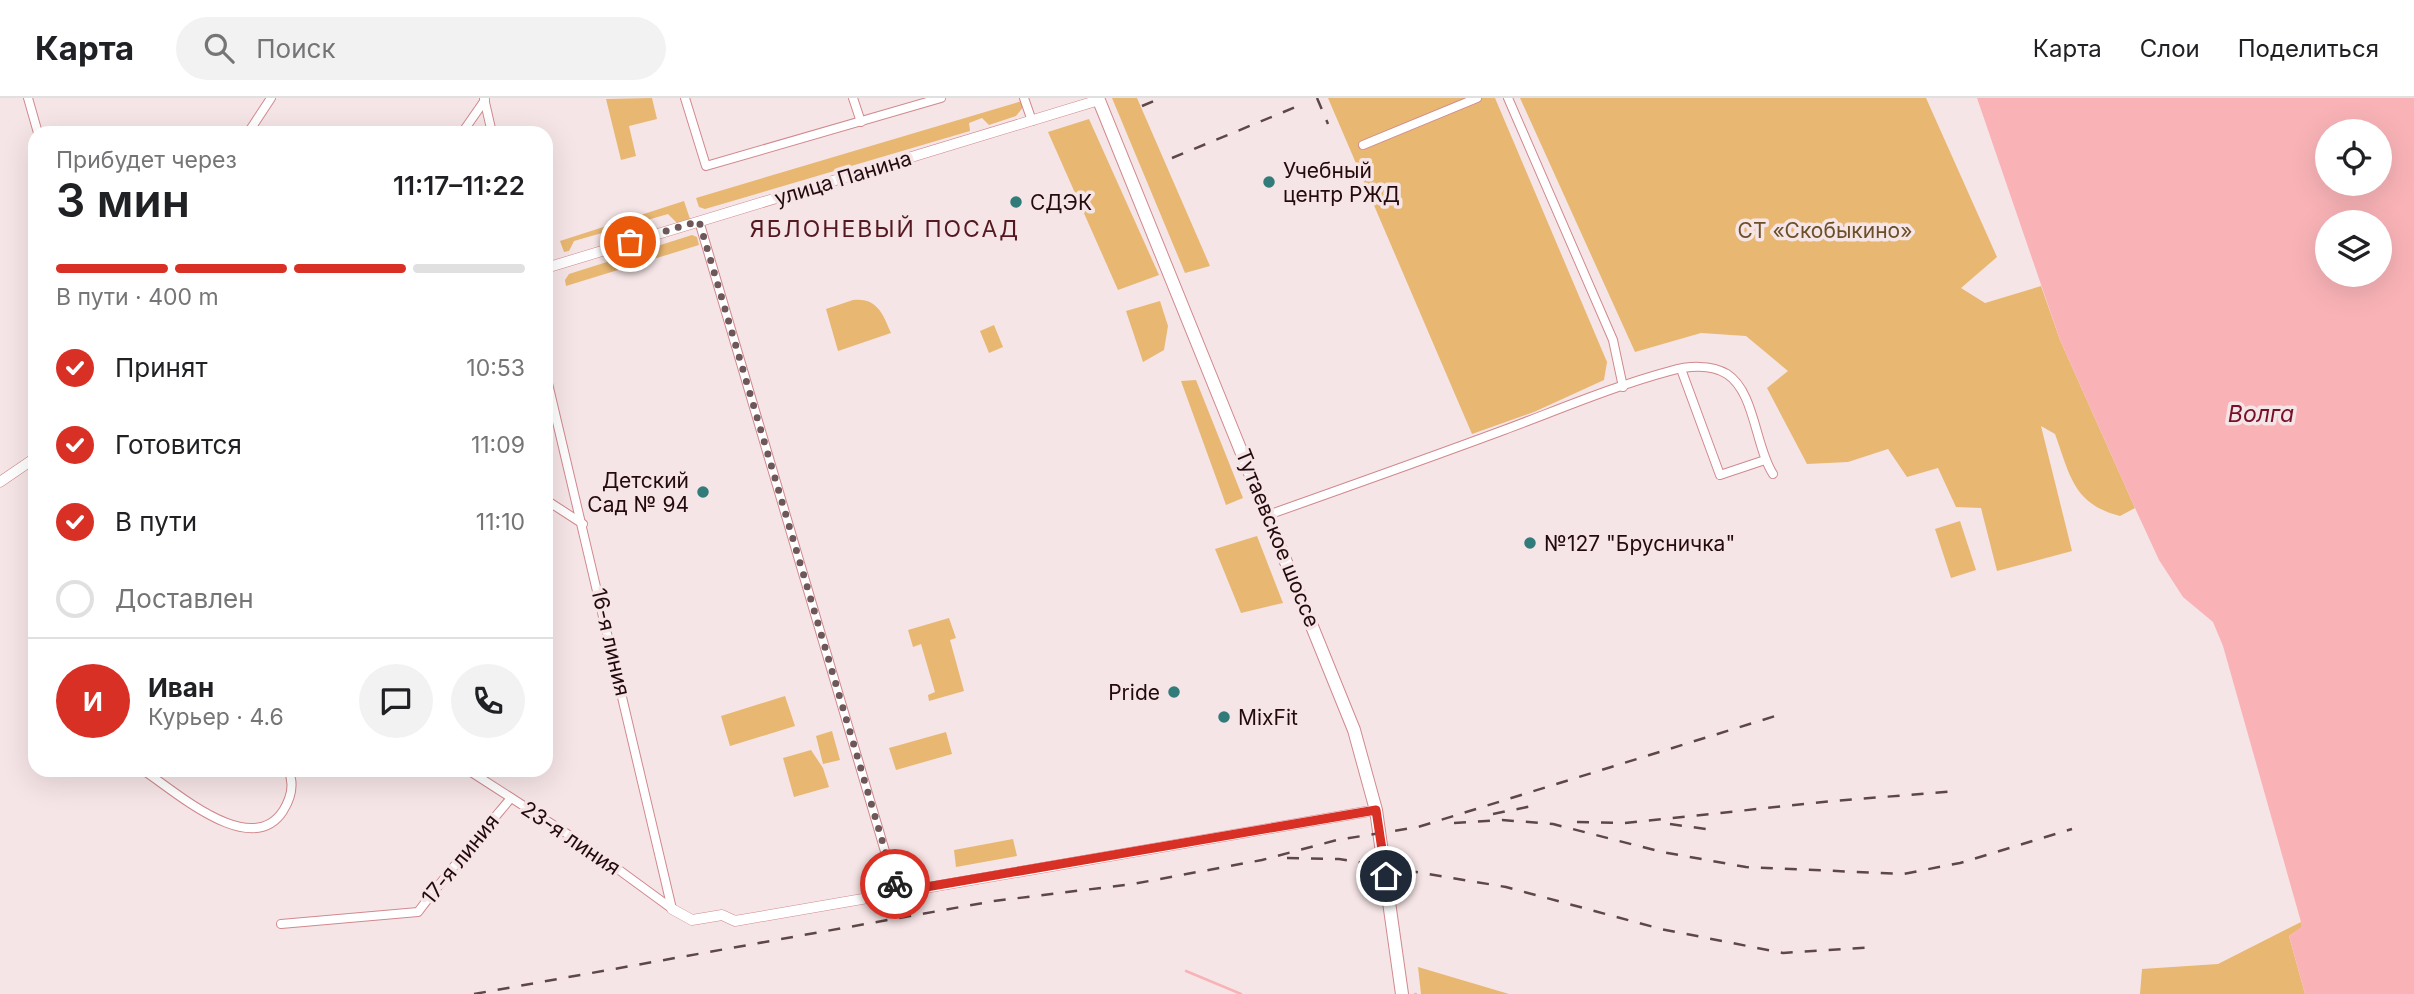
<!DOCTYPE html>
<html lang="ru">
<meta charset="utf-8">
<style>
:root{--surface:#fff;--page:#f2f2f2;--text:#202124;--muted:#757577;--line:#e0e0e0;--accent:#d93025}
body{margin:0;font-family:Inter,sans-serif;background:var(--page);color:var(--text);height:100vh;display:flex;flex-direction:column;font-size:26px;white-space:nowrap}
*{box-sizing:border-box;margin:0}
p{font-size:23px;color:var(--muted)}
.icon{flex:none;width:38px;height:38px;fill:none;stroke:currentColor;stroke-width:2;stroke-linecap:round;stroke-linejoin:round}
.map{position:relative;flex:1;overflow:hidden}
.side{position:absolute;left:28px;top:28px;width:525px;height:651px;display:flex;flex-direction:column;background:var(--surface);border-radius:21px;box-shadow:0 7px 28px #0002}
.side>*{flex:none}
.tools{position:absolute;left:2315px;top:21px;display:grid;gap:14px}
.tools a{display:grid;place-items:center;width:77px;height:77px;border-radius:50%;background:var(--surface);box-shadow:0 7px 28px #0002;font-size:35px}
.pin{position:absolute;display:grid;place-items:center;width:60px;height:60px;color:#fff;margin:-30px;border:4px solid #fff;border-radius:50%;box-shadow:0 2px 7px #0007}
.courier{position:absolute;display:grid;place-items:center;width:70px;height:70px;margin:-35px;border:5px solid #d93025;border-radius:50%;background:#fff;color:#222;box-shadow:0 2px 9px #0007}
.headline em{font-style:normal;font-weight:600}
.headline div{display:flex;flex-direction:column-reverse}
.headline{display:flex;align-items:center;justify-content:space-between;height:119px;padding:0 28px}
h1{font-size:46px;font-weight:600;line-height:52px}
.bar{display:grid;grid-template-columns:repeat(4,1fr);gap:10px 7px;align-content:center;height:84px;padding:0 28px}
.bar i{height:9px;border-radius:5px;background:var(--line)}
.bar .current{background:var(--accent)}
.bar p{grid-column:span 4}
.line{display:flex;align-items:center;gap:18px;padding:0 28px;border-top:2px solid var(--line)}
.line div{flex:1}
.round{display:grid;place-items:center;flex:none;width:74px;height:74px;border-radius:37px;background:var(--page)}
ol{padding:0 28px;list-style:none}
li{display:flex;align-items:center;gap:21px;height:77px}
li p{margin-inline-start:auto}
li .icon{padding:7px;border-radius:50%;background:var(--accent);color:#fff;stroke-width:4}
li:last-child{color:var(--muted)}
li i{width:38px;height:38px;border:4px solid var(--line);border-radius:50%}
header{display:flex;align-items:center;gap:42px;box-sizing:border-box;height:98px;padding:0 35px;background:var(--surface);border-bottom:2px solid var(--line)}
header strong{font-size:33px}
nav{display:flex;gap:38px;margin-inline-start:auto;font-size:24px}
.search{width:490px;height:63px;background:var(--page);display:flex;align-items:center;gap:18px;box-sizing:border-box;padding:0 24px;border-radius:38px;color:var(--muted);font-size:26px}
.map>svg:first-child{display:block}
.green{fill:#e8b772}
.water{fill:#f9b3b7;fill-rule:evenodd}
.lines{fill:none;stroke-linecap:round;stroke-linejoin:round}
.stream{stroke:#f9b3b7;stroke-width:2.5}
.minor-casing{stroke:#d1898e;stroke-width:10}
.tertiary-casing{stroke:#d1898e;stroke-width:11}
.primary-casing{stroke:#d1898e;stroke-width:14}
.minor{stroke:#fff;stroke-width:8}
.tertiary{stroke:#fff;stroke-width:10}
.primary{stroke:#fff;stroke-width:12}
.rail{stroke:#5e4749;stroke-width:2.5;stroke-dasharray:12 12;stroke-linecap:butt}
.done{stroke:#6e5759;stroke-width:7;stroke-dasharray:0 12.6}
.route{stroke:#d93025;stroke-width:9}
.poi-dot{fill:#327b7b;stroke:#f6e5e6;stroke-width:2.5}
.labels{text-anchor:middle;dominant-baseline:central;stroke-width:7;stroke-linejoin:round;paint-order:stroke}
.poi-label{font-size:21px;fill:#240a0d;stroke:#f6e5e6;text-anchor:start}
.street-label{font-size:21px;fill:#240a0d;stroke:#f6e5e6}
.park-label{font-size:21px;fill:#6b4f28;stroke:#f6e5e6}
.neighbourhood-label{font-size:23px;letter-spacing:2px;fill:#541821;stroke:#f6e5e6}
.water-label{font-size:23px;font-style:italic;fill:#771129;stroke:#f6e5e6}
</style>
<header>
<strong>Карта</strong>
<div class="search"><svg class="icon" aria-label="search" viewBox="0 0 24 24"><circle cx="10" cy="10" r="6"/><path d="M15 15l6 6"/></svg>Поиск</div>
<nav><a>Карта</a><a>Слои</a><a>Поделиться</a></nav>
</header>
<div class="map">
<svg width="2414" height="896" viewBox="0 0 2414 896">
<rect width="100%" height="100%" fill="#f6e5e6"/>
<g class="green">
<path d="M652 0 657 21 629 28 636 58 621 62 606 1Z"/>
<path d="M1112 0H1137L1210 168 1185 175Z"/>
<path d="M1328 0H1495L1607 264 1604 282 1534 314 1472 336Z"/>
<path d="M1520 0H1926L1997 159 1961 190 1985 205 2041 188 2060 242 2135 410 2120 418C2073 406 2070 377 2055 336L2041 328 2072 453 1997 473 1981 410 1956 409 1938 370 1907 379 1888 351 1848 364 1807 366 1767 290 1788 273 1746 238 1701 235 1635 254Z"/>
<path d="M1022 3 1024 8 1016 18 989 27 982 20 969 25 970 33 705 111 699 109 696 100Z"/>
<path d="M1089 21 1159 177 1118 192 1048 34Z"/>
<path d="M684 103 690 121 677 125 668 116 574 143 569 153 564 154 560 143Z"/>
<path d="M692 137 697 139 699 147 566 188 565 182 569 176Z"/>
<path d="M853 202C877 199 883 216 891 235L838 253 826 211Z"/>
<path d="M1160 203 1168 228 1164 252 1143 264 1126 213Z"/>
<path d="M994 227 1003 249 989 255 980 233Z"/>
<path d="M1196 282 1243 400 1226 407 1181 283Z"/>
<path d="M1960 423 1976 472 1951 480 1935 431Z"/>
<path d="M1257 438 1283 505 1241 515 1215 451Z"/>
<path d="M949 520 956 540 950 542 964 593 929 603 928 597 935 594 921 546 913 549 908 532Z"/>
<path d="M785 598 795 628 730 648 721 618Z"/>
<path d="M832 633 840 662 823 666 816 638Z"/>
<path d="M946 634 952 656 896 672 889 650Z"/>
<path d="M811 652 823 670 829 689 794 699 783 660Z"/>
<path d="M1013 741 1017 758 956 769 954 752Z"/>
<path d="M2301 824 2302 829 2289 838 2305 896H2140L2142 871 2218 866Z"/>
<path d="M1418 869 1509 896H1421Z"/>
</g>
<path class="water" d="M1977 0H2414V896H2305L2289 838 2301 829V824L2223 548 2213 524 2183 499 2159 462 2135 410 2060 242ZM2328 33H2380V86H2328ZM2328 124H2380V177H2328Z"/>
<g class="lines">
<g class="stream">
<path d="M1186 873 1241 896"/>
<path d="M1415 896H1416"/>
</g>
<defs>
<g id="minor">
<path d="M28 0 38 35"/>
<path d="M484 0 492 35"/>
<path d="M685 0 706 68 941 0"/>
<path d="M853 0 861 24"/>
<path d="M1024 0 1032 23"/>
<path d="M1508 0 1613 242 1623 289"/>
<path d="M248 35 271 0"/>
<path d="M462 35 485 2"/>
<path d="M1363 47 1477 0"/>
<path d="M699 123 897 794"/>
<path d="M1681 271 1720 377 1765 362"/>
<path d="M546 277 672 811"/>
<path d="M546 402 583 426"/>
<path d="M1268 417C1347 389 1426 361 1504 332 1558 312 1614 288 1670 273 1687 268 1711 266 1727 276 1755 294 1755 348 1773 376"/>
<path d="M143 672C175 693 251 762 283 713 291 700 295 686 288 672"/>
<path d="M468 672 589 750 671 810"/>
<path d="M281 826 418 814C448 774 479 738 511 700"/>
</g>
<g id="tertiary">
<path d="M546 170 1099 2"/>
<path d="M0 384 35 360"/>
<path d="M672 811 692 822 722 817 735 823 1376 712"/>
</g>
<path id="primary" d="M1098 0 1354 632 1376 712 1402 896"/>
</defs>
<use href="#minor" class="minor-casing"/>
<use href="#tertiary" class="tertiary-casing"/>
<use href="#primary" class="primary-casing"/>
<use href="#minor" class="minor"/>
<use href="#tertiary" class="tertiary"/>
<use href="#primary" class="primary"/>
<g class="rail">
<path d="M1317 0 1328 26"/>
<path d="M1142 8 1161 0"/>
<path d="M1172 60 1298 8"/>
<path d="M1493 716 1532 708"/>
<path d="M1577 724 1625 725 1833 703 1958 693"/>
<path d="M1454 725 1502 722 1553 726 1662 754 1746 769 1903 776 1960 765 2072 731"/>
<path d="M1670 726 1706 731"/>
<path d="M1287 760 1339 761 1506 789 1661 831 1783 855 1875 849"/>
<path d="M474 896 994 803 1133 786 1262 762 1337 742 1418 729 1785 615"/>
</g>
</g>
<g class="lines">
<path class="done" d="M630 144 699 123 895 786"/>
<path class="route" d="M895 786 897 794 1376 712 1386 778"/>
</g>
<g class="poi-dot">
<circle cx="1269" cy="84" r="7"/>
<circle cx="1016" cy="104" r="7"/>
<circle cx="703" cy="394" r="7"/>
<circle cx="1530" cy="445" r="7"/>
<circle cx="1174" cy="594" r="7"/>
<circle cx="1224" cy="619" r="7"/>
</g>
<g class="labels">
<g class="poi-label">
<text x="1283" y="72">Учебный<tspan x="1283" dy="24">центр РЖД</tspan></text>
<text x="1030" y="104">СДЭК</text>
<text x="689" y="382" text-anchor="end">Детский<tspan x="689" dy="24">Сад № 94</tspan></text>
<text x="1544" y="445">№127 "Брусничка"</text>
<text x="1160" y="594" text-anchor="end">Pride</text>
<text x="1238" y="619">MixFit</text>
</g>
<g class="street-label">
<text transform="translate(843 80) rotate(-17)">улица Панина</text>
<text transform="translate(1278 440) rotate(68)">Тутаевское шоссе</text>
<text transform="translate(611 544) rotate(77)">16-я линия</text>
<text transform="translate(571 740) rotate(34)">23-я линия</text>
<text transform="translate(460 761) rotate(-51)">17-я линия</text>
</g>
<g class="park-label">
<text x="1825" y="132">СТ «Скобыкино»</text>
</g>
<g class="neighbourhood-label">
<text x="885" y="131">ЯБЛОНЕВЫЙ ПОСАД</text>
</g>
<g class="water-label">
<text x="2261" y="316">Волга</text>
</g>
</g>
</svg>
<div class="tools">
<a><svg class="icon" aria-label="locate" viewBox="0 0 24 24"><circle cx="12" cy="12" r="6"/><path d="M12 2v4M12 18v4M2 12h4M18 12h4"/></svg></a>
<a><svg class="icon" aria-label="layers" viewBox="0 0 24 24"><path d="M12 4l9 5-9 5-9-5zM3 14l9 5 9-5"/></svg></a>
</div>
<div class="pin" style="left:630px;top:144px;background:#ea580c"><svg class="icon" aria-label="bag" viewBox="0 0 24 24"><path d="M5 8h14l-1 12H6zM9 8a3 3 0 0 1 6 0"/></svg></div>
<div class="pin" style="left:1386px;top:778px;background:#1f2937"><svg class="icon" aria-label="home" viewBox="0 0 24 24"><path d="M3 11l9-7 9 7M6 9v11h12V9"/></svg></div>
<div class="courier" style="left:895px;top:786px"><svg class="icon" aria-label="bike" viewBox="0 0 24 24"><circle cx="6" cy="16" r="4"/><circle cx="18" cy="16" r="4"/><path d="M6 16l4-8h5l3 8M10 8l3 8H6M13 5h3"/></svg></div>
<section class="side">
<div class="headline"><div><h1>3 мин</h1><p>Прибудет через</p></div><em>11:17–11:22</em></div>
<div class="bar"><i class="current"></i><i class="current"></i><i class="current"></i><i></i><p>В пути · 400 m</p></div>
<ol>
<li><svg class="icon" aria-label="check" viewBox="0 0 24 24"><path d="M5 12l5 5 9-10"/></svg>Принят<p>10:53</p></li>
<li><svg class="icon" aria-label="check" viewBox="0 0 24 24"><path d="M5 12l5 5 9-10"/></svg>Готовится<p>11:09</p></li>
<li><svg class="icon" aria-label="check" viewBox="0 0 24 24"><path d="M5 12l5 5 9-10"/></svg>В пути<p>11:10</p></li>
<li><i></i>Доставлен</li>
</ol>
<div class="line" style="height:126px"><b class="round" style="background:var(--accent);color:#fff">И</b><div><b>Иван</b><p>Курьер · 4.6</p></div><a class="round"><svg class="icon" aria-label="chat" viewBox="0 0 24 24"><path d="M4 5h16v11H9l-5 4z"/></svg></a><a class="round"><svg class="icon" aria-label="phone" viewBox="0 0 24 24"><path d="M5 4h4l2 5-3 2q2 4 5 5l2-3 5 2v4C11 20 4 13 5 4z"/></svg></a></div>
</section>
</div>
